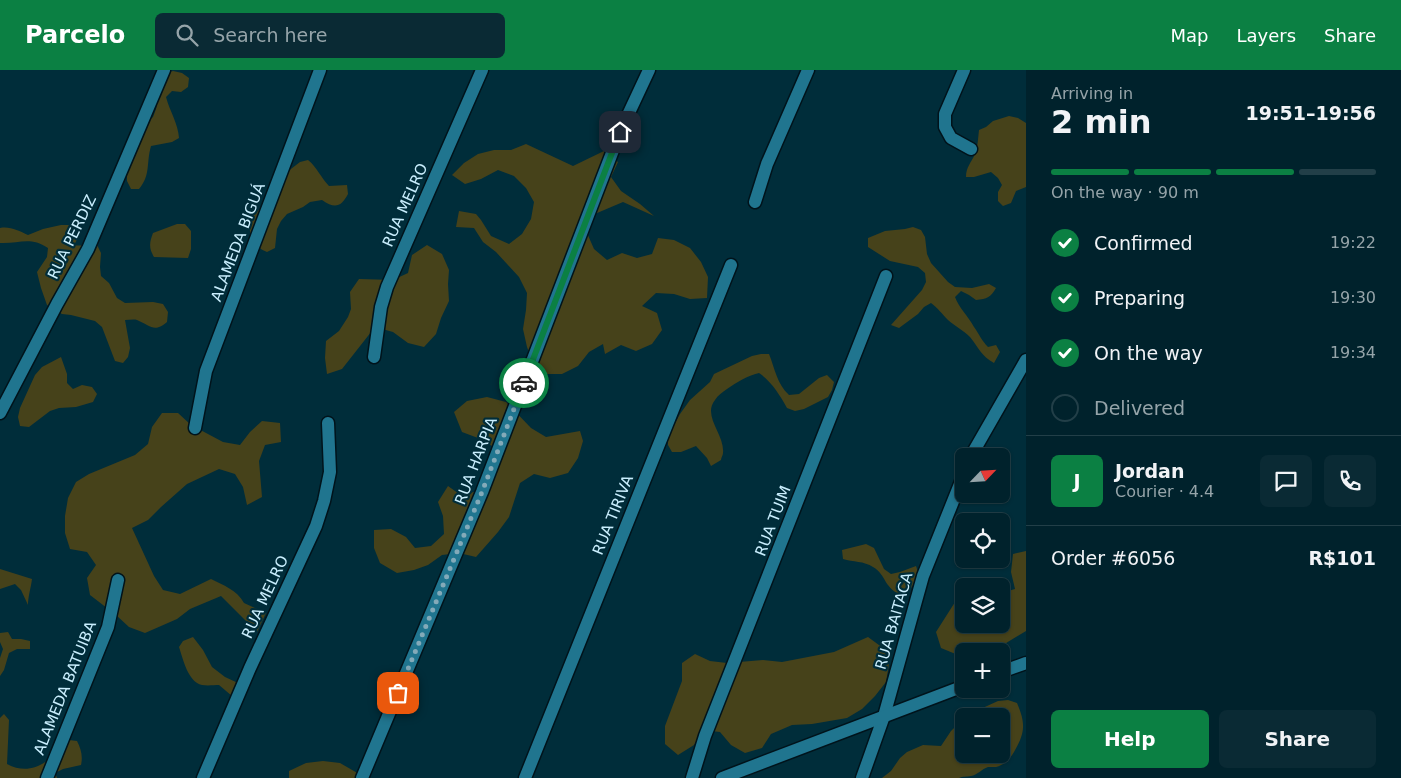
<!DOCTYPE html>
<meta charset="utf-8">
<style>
:root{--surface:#00222c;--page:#0a2a34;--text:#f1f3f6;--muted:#95a4a9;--line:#223f48;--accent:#0b8043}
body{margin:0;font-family:"DejaVu Sans",sans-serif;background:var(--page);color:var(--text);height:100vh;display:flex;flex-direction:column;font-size:19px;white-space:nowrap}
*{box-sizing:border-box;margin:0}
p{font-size:16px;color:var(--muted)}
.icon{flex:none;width:28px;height:28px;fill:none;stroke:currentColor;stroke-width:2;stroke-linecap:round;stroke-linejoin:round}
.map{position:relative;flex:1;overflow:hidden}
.side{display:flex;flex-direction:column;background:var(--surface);width:375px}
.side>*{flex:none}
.needle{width:32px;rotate:65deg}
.fabs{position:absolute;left:955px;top:378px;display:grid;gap:10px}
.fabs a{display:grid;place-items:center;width:55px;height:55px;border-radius:8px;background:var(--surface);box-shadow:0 1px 4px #0004,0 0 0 1px var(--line);font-size:25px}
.pin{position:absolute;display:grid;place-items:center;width:42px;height:42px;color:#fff;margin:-21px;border-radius:10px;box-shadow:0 2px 8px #0006}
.courier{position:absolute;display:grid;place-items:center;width:50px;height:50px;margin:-25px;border:4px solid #0b8043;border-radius:50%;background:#fff;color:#222;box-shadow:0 1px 6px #0007}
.overview em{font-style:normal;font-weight:600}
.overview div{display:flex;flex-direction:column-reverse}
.overview{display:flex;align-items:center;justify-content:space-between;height:85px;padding:0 25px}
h1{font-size:32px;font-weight:600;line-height:38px}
.bar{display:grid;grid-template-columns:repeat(4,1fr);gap:8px 5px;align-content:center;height:60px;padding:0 25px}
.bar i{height:6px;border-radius:4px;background:var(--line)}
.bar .current{background:var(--accent)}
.bar p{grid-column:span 4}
.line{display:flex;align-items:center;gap:12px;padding:0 25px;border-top:1px solid var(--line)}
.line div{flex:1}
.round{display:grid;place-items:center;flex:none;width:52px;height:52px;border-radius:8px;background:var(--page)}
ol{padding:0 25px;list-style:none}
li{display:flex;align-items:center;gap:15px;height:55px}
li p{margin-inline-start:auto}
li .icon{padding:5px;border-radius:50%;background:var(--accent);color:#fff;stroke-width:4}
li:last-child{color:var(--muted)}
li i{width:28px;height:28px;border:2px solid var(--line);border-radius:50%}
.action{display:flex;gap:10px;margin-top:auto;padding:10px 25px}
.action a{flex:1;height:58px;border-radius:8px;background:var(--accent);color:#fff;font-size:20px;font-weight:600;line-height:58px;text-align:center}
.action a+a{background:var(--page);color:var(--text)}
header{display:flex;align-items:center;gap:30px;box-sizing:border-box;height:70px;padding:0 25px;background:var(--accent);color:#fff}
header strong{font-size:24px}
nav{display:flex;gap:28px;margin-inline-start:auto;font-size:18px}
.search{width:350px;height:45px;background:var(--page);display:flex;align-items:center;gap:12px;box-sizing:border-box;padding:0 18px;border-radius:8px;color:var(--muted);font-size:19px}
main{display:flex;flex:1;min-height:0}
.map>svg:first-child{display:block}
.green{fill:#46421a}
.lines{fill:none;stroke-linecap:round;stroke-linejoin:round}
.minor-casing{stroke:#00131b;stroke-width:15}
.tertiary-casing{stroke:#00131b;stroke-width:15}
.minor{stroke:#20758f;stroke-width:12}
.tertiary{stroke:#20758f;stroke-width:12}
.done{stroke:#83aab9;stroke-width:5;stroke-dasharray:0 9}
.route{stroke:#0b8043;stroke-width:6}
.labels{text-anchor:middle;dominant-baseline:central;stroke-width:4.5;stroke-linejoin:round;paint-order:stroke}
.street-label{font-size:15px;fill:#c9eefd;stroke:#002d3a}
</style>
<header>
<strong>Parcelo</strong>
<div class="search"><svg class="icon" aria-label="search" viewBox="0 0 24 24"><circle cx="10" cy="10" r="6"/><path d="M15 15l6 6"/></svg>Search here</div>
<nav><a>Map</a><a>Layers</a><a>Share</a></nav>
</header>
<main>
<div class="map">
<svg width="1026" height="708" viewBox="0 0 1026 708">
<rect width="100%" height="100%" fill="#002d3a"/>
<g class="green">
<path d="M173 1 182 3 189 8 188 17 181 22 172 21 166 27C170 42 178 53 179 68L172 72 151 76C146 93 151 105 139 119H131L127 111V102L146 53 153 47 156 39 163 4Z"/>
<path d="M1009 46 1018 48 1026 53V117L1016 121 1011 133 1003 136 998 131V122L1002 115 998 108 991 102 974 107H966C966 97 971 93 975 84 978 76 978 68 979 60L986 57 993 51Z"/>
<path d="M526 74 573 96 604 81 618 92 611 107 621 121 640 134 654 146 623 132 590 146 587 163 594 179 607 190 622 183 637 188 652 184 658 168 674 170 690 178 701 192 708 207 707 228 690 229 674 224 656 223 642 236 657 243 662 260 652 274 636 281 621 275 605 284 603 274 589 282 578 296 562 304H545L533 292 527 277 523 259 526 240 527 223 519 207 496 182 483 172 474 158 456 157 459 141 476 144 481 150 491 166 509 174 522 164 531 149 534 132 526 118 514 106 498 100 481 109 465 114 452 105 464 93 478 84 494 80H511Z"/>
<path d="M308 90C317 97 321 108 329 116L347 115 348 124C341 137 335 139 322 130L310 132 303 137 287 144 281 151 277 159 275 178 267 182C249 175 250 164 249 147L255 141 264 139 278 109 300 92Z"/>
<path d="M177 154H185L191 161V179L188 188 154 187C149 179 149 173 153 163Z"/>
<path d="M61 155H69L76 160 78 168 74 175C83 177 88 173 97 175L101 183 100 197 101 206 109 213 117 228 125 233 153 232 163 234 168 242 167 252C154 263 151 256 137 250 134 249 129 250 125 250L130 278 128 287 123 293 115 291 102 257 95 251 71 245 62 244 47 235 41 218 37 202 47 187 48 178C30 166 19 174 0 173V158C10 156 19 161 28 165L43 159Z"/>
<path d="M913 157 921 160 925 167 927 184 931 193 948 212 955 217 972 218 989 214 996 218C991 227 987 229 976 230L969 225 961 221 955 227C959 238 968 246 974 257 979 264 982 271 988 277L996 275 1000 282 994 293C981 286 979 278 970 267 963 260 955 256 948 250 942 244 938 238 931 233L924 237 918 244 899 258 891 255 922 220 926 212 925 203 918 197 890 191 868 177V168L885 161 905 159Z"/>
<path d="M427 175 442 184 449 200 448 214 449 231 441 248 436 264 424 277 408 273 393 262 375 257 342 299 327 304 325 288 326 271 339 261 348 247 351 239 350 222 359 209 393 210 408 203 412 185Z"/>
<path d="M761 284H769C775 299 777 314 789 325L799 324 819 308 827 305 834 312 832 320 828 327 804 339 795 341 787 338C780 325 771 311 759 303 747 306 737 312 727 319 723 322 718 325 715 330 702 346 725 365 723 383 723 385 721 388 721 390L711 396 707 388 696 376 681 382H672L668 375V366L680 344 690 330 710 312 714 304 752 286Z"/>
<path d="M61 287 67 304V313L73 319 82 315 92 317 97 324 93 332 76 337 59 338 50 341 29 357 20 356 18 347 20 338 35 305 42 297Z"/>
<path d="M487 327 506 332 531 358 546 367 580 361 583 371 578 388 568 403 550 408 534 404 520 413 509 447 498 462 476 487 459 483 442 485 428 495 414 500 397 503 380 493 374 478V460L391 459 406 467 415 478 431 476 444 464 443 446 438 432 448 416 462 426 479 420 489 391 492 376 478 368 462 362 454 342 467 331Z"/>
<path d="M162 343H178L191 355 223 372 240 375 250 362 262 351 280 353 281 372 265 375 259 391 262 427 247 435 243 417 235 404 219 399 187 414 161 437 148 450 132 458 154 506 163 520 180 524 211 509C223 515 237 520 244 533L266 543 257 562 221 526 190 539 177 549 145 563 129 557 116 545 90 525 87 508 96 495 87 482 70 479 65 463V446L68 428 76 412 89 404 135 385 148 374 152 357Z"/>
<path d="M866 474 874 478 884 499 891 504 900 502 916 496 919 505 910 520 904 526C883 519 887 505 873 497 864 491 853 492 843 489L842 480Z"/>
<path d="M1026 481V561L993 581H964V586L958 585 941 578 936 562 957 529 961 512 977 511 979 516H964V554H1001V523L1015 519 1011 502 1013 484Z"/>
<path d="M0 499 32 509C31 518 28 526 28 535L21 520 15 514 0 519Z"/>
<path d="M8 562 12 569H21L30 571V579H17L9 583 4 600 0 606V588L3 579 0 572V563Z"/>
<path d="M193 567 203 580 212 597 225 607 238 613 232 626 219 615C214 615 208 616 202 615 188 612 183 589 179 577L183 571Z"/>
<path d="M868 567 883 578 889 594 886 612 875 626 862 639 847 648 812 654 792 655 771 664 762 678 745 683 731 675 720 662 703 660 694 675 678 685 665 674V656L682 611V593L695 584 710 591 727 593 763 590 782 592 834 582Z"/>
<path d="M1008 630 1017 633C1026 654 1025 663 1014 682 1010 689 1004 695 996 697 994 697 991 697 988 697 982 699 977 705 971 706 966 707 963 706 959 708H882L891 701 900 688 907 682 923 675 941 676 951 661 964 648V684H1001V646H965L998 631Z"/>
<path d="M4 644 9 650 7 694C33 708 52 689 69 670L77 671C81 679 83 686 81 695L63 699 55 703 57 708H0V648Z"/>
<path d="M323 691 340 693 366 708H289V701L306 693Z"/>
</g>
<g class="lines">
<defs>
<g id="minor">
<path d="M964 0 945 44V57L951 68 971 79"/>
<path d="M755 132 767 94 808 0"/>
<path d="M374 287 381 237 387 217 482 0"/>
<path d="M0 343 57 234 88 179 164 0"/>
<path d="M195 358 206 301 320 0"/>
<path d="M971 386 1026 290"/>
<path d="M47 708 108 557 118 510"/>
<path d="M203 708 250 598 316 456 324 431 330 402 328 353"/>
<path d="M362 708 482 422 620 62 649 0"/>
<path d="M525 708 731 195"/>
<path d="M692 708 705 666 886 206"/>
<path d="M862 708 884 646 923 506 964 404"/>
</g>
<g id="tertiary">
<path d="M1001 602 1026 593"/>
<path d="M722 708 964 616"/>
</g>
</defs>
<use href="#minor" class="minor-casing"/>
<use href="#tertiary" class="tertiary-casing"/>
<use href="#minor" class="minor"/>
<use href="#tertiary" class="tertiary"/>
</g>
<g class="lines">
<path class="done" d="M398 623 482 422 524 313"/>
<path class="route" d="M524 313 620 62"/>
</g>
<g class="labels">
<g class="street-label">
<text transform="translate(405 135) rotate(-66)">RUA MELRO</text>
<text transform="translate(72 167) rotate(-64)">RUA PERDIZ</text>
<text transform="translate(238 172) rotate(-69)">ALAMEDA BIGUÁ</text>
<text transform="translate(476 391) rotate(-69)">RUA HARPIA</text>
<text transform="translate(613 445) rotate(-68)">RUA TIRIVA</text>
<text transform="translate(773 451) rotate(-69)">RUA TUIM</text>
<text transform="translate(265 527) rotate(-65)">RUA MELRO</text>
<text transform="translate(894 551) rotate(-74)">RUA BAITACA</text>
<text transform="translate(65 618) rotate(-68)">ALAMEDA BATUIBA</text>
</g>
</g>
</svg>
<div class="fabs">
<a><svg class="needle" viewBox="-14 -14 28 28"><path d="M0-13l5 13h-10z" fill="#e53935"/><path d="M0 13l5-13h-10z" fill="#95a4a9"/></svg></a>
<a><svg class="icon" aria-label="locate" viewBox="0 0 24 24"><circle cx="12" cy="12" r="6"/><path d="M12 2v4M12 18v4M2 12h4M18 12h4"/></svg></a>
<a><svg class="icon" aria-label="layers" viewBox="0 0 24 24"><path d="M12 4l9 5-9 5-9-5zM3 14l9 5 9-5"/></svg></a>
<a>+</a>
<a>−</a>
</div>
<div class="pin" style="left:398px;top:623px;background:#ea580c"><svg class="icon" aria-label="bag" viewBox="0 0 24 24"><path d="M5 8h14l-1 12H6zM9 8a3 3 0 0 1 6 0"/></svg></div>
<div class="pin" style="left:620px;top:62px;background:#1f2937"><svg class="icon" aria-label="home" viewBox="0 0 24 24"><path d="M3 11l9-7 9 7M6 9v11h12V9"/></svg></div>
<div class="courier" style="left:524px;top:313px"><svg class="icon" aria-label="car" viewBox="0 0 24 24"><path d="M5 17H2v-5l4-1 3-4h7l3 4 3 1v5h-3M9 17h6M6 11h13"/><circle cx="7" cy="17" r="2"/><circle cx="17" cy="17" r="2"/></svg></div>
</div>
<section class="side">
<div class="overview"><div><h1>2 min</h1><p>Arriving in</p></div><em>19:51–19:56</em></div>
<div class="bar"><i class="current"></i><i class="current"></i><i class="current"></i><i></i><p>On the way · 90 m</p></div>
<ol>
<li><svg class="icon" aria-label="check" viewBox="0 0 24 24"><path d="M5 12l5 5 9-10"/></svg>Confirmed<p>19:22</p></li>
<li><svg class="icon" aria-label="check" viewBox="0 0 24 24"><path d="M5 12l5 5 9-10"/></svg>Preparing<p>19:30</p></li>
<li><svg class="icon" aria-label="check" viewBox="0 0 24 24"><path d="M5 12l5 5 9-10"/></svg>On the way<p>19:34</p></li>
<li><i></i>Delivered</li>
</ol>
<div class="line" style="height:90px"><b class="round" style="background:var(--accent);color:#fff">J</b><div><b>Jordan</b><p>Courier · 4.4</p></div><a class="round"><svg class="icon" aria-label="chat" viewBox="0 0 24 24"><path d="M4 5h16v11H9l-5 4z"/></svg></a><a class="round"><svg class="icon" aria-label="phone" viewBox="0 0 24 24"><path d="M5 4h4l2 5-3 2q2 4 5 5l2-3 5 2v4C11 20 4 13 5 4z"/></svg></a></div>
<div class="line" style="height:65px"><div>Order #6056</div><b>R$101</b></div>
<div class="action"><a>Help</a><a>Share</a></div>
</section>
</main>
